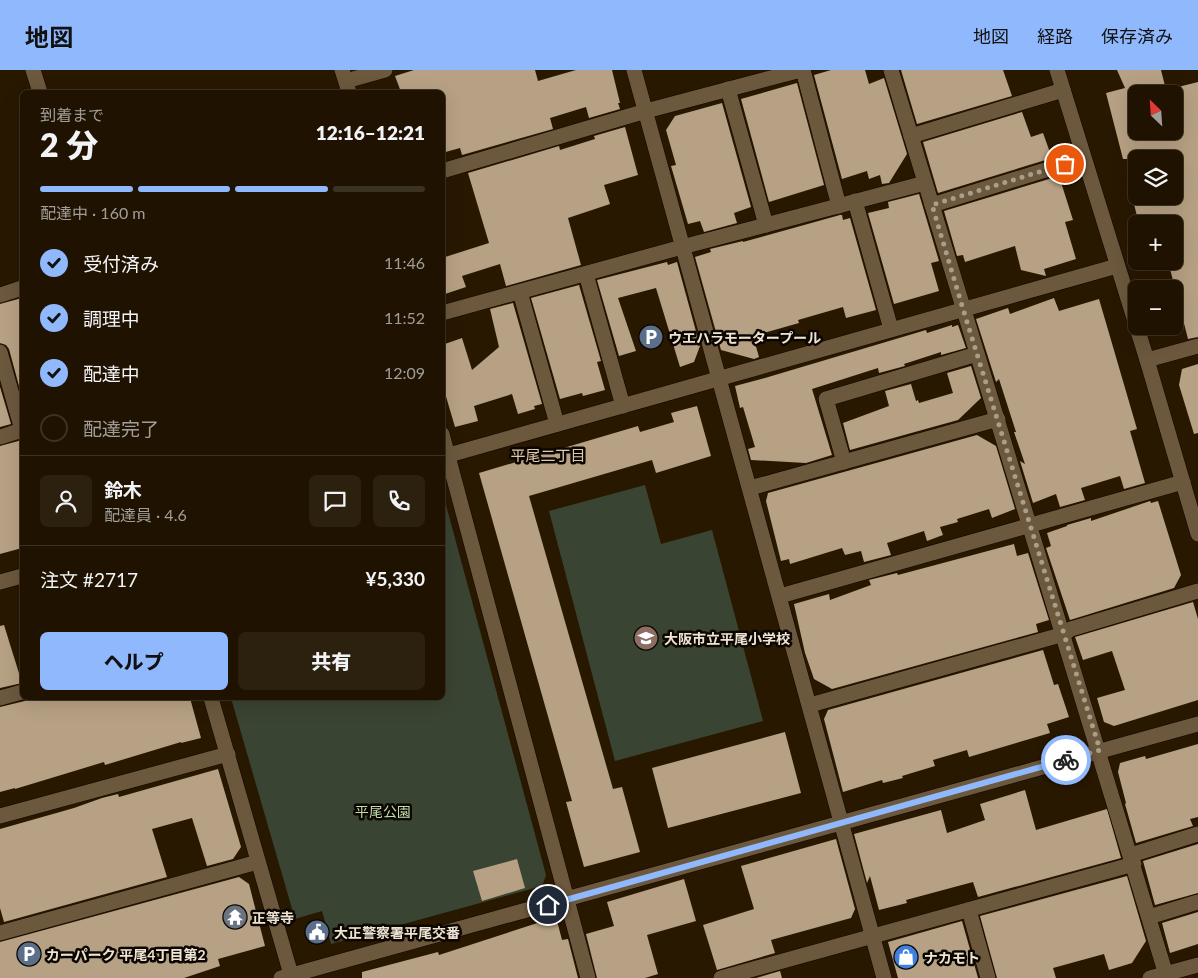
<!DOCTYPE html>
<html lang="ja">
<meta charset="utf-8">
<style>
:root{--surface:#1f1200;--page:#2c200f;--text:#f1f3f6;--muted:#a19e99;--line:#3c3222;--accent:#90b8fd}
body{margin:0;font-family:Lato,"Noto Sans JP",sans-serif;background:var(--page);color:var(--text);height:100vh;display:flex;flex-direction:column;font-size:19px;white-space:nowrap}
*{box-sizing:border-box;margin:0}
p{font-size:16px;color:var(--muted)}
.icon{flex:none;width:28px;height:28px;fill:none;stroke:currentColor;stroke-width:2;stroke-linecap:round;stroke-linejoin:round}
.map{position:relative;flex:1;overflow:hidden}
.details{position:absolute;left:20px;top:20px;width:425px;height:610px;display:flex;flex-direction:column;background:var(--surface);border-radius:8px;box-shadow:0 5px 20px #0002,0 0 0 1px var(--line)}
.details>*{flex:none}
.needle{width:32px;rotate:335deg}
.buttons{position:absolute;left:1128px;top:15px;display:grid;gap:10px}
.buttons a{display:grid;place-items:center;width:55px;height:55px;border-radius:8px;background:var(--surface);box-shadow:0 5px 20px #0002,0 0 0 1px var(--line);font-size:25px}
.pin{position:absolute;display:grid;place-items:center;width:42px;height:42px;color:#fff;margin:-21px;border:2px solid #fff;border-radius:50%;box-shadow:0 1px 5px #0007}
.courier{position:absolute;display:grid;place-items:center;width:50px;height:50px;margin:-25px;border:4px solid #90b8fd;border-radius:50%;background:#fff;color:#222;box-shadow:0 1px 6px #0007}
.headline em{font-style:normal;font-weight:800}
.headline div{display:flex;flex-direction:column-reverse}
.headline{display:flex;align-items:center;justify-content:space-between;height:85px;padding:0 20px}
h1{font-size:32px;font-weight:800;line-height:38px}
.bar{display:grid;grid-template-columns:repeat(4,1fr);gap:8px 5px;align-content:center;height:60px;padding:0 20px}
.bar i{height:6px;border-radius:4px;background:var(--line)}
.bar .selected{background:var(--accent)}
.bar p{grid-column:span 4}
.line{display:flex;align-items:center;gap:12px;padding:0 20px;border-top:1px solid var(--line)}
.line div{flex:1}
.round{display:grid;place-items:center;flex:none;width:52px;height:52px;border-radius:8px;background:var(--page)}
ol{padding:0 20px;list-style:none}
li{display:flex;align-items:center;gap:15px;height:55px}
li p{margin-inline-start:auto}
li .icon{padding:5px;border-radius:50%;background:var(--accent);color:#111;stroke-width:4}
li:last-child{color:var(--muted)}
li i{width:28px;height:28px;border:2px solid var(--line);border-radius:50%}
.button{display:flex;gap:10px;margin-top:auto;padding:10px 20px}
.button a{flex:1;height:58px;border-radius:8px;background:var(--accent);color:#111;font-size:20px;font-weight:800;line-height:58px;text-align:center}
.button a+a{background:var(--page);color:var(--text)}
header{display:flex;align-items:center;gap:30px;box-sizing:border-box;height:70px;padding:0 25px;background:var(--accent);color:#111}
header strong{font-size:24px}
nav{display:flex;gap:28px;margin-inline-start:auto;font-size:18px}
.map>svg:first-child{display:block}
.green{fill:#3a4433}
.building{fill:#b7a184}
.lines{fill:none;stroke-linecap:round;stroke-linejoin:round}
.street-casing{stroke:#110400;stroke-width:16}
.secondary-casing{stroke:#110400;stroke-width:16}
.street{stroke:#6c583d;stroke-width:15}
.secondary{stroke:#6c583d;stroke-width:15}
.done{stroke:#aa9d8a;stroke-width:5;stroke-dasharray:0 9}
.route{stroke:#90b8fd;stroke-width:6}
.labels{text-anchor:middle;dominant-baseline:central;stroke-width:5;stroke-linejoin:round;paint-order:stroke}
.poi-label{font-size:14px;font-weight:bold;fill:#efe4d4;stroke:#0c0600;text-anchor:start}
.park-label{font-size:14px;fill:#c1deab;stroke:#0c0600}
.neighbourhood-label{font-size:15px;fill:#dfc9ab;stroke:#0c0600}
</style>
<header>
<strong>地図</strong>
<nav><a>地図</a><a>経路</a><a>保存済み</a></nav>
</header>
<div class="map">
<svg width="1198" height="908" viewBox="0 0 1198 908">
<rect width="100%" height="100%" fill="#291800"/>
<g class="green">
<path d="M645 415 661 474 712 460 763 651 615 691 549 441Z"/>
<path d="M443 424 546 805 542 816 331 874 322 841 295 849 231 628H442Z"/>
</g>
<g class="building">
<path d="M414 0H535L538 11 576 0H612L620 33H618L620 39 589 48 586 37 550 48 553 59 462 85 460 78 442 83V22H401L395 6Z"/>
<path d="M831 0H865L869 14 884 8 907 84 889 113 882 114 880 105 869 109 867 101 842 109 814 5Z"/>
<path d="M901 0H1003L1012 26 917 54Z"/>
<path d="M1117 0H1161L1167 24H1136V61H1174V18L1198 12V267L1188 269 1168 191H1174V154H1139L1132 126H1174V89H1123L1106 23 1125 18Z"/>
<path d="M797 13 824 115 769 132 741 29Z"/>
<path d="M722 33 751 137 734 143 737 153 704 162 700 151 688 154 671 96 676 95 666 60 675 46Z"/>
<path d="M1022 42 1031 67 1043 63 1052 88 938 123 923 72Z"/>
<path d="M625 57 638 105 604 115 610 134 568 148 581 195 506 216 500 194 462 206 466 217 442 225V188L489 173 468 103 559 76 560 80 595 69 594 66Z"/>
<path d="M1059 106 1073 150 1065 152 1076 189 1044 199 1046 206 1021 200 1015 176 965 192 963 185 957 186 944 141Z"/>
<path d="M919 124 939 191 931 193 939 221 894 234 868 143 889 138 888 132Z"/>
<path d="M840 145H842L843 150 850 148 876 240 846 248 843 237 798 250 799 253 753 266 759 287 754 289 721 280 695 187 711 182 710 179 743 171V172Z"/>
<path d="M667 192 668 195 677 192 700 276 694 292 680 297 656 218 618 228 636 281 619 286 597 210Z"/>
<path d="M579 215 601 291 597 292 605 320 583 326 582 323 560 329 531 228Z"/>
<path d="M22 228V327L9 279 6 275 0 273V234Z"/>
<path d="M1054 228 1059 241 1099 229 1137 359 1130 361 1145 413 1124 419 1120 406 1081 418 1085 430 1060 437 1056 424 1033 433 1020 391 1025 394 1014 362H1016L999 309 996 312 976 249 1008 238 1010 244Z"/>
<path d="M513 233 542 334 534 336 535 339 518 344 512 324 474 336 478 351 455 357 442 313V275L462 268 472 300 499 277 490 239Z"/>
<path d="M952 255V257L958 255 966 278 941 285V282L904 294 905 296 879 303 878 298 812 319 832 385 806 393 751 390 748 379 755 377 743 337 740 338 735 316 765 308 926 260 927 263Z"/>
<path d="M1198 294V363L1194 364 1179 315 1182 299Z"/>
<path d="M971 296 981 328 958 350 850 380 843 353 889 336 885 321 911 314 916 331 918 330 919 333 953 323 947 303Z"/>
<path d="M0 317 11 354 0 357Z"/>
<path d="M697 336 711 386 656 403 652 390 529 426 613 719 622 717 640 782 584 797 566 732 572 731 479 403 638 356 640 362 674 352 671 343Z"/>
<path d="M977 365 996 376 1015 439 992 448 989 439 957 449 958 452 940 457 943 465 927 471 924 461 887 473 891 485 864 492 861 481 845 485 842 478 790 494 789 489 781 491 766 431 768 423Z"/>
<path d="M22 370V478L0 484V376Z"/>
<path d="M1150 431 1151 433 1158 431 1181 505 1174 518 1070 550 1046 478 1051 476 1047 463 1067 456V455L1091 448V451Z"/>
<path d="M1014 474 1017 486 1028 483 1049 550 1036 554 1038 562 832 619 814 609 805 583 794 534 829 524 830 530 871 515 869 510 897 503 898 505Z"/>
<path d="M1193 532 1198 549V630L1114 656 1104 652 1097 628 1125 620 1112 581 1083 590 1075 567Z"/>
<path d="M4 555 22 613 0 618V556Z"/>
<path d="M1043 580 1054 615 1058 614 1069 647 1047 654 1050 663 969 687 967 680 933 690 935 696 902 706 903 708 883 713 882 710 843 722 824 649 828 640Z"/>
<path d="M37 628H190L201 668 181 673V672L105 695 104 692 15 719V718L0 722V637Z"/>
<path d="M785 662 801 723 668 758 652 698Z"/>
<path d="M1198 674V747L1190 749 1193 756 1136 773 1125 734 1126 733 1118 702 1120 693 1145 686 1146 689Z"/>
<path d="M218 699 241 777 233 789 207 796 192 748 152 759 167 807 4 852 0 838V759L74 738 102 728 118 724 119 727Z"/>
<path d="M1025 720 1036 760 1107 739 1121 788 978 827 973 812 906 830 907 833 879 840 870 806 867 813 854 764 941 740 947 763 985 750 980 734Z"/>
<path d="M836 769 855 839 851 848 771 870 775 883 717 900 703 855 754 839 741 796Z"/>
<path d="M1198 774V823L1155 835 1143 791Z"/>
<path d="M517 789 525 818 482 831 473 801Z"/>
<path d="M1127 806 1146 871 1132 893 1109 900 1104 884 1053 898 1056 908H997L980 846Z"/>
<path d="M239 807 249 814 265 876 218 889 220 896 184 908H0V872Z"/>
<path d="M684 809 696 851 647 865 658 904 645 908H597L586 864 614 856 607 832Z"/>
<path d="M1198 842V874L1170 883 1162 853Z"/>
<path d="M556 847 562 870 568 869 578 908H362V902L438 882 439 885Z"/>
<path d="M962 851 978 908H898L888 872Z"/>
<path d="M780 901 782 908H756Z"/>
</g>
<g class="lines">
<defs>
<g id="street">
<path d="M342 0 349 22"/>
<path d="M634 0 884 908"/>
<path d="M803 0 839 136"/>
<path d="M891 0C982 303 1077 605 1167 908"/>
<path d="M346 11 385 0"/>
<path d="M728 19 766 155"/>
<path d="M911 66 1063 20"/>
<path d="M442 101 646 41 801 0"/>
<path d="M855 131 891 259"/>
<path d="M932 135 1084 88"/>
<path d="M586 204 623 336"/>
<path d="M520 222 557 354"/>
<path d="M0 225 22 218"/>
<path d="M442 243 682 177 925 113"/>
<path d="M0 282 22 360"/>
<path d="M442 364 588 908"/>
<path d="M0 367 22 360"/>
<path d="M442 387 1117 196"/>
<path d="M844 392 826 329 977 284"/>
<path d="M750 418 998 349"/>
<path d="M0 512 22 506"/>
<path d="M0 628 22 622"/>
<path d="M810 635 1064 564 1071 559 1198 521"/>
<path d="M0 746 228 684"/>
<path d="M1131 785 1198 764"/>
<path d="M969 840 988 908"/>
<path d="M1149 847 1198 832"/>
<path d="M0 863 258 792"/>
<path d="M721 908 1134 794"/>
<path d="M1150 908 1198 895"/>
</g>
<g id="secondary">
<path d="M33 0 40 22"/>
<path d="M1057 0 1147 290 1198 464"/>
<path d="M1147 290 1198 276"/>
<path d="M780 526 1183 412"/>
<path d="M211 628 292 908"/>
<path d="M281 908 1198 654"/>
</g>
</defs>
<use href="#street" class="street-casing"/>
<use href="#secondary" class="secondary-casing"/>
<use href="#street" class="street"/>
<use href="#secondary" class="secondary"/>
</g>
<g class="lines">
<path class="done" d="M1065 94 932 135 963 239 1100 680 1066 690"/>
<path class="route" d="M548 835 1066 690"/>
</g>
<defs>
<symbol id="parking-disc" viewBox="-11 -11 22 22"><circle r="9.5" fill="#5c6f8a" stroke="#0c0600"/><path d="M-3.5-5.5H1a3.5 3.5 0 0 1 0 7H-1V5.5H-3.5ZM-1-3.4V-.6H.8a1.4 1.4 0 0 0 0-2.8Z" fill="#fff"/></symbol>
<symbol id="school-disc" viewBox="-11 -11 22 22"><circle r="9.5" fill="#8d6e63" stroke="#0c0600"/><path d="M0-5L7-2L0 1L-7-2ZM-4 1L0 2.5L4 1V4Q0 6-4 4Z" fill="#fff"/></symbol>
<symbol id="temple-disc" viewBox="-11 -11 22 22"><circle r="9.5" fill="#6b7280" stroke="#0c0600"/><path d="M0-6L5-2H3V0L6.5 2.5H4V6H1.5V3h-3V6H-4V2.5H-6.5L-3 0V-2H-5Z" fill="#fff"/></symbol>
<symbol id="civic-disc" viewBox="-11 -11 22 22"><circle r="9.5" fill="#5c6f8a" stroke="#0c0600"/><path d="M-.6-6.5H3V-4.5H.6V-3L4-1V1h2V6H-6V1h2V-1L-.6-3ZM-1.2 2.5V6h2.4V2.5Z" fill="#fff"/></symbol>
<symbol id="shop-disc" viewBox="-11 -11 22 22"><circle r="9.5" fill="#3f7fe0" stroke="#0c0600"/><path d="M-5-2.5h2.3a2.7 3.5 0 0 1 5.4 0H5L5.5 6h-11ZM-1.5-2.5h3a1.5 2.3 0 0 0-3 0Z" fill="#fff"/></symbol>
</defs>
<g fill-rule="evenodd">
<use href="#parking-disc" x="637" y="253" width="28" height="28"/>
<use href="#school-disc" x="632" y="554" width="28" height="28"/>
<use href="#temple-disc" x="221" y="833" width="28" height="28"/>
<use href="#civic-disc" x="303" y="848" width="28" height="28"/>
<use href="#parking-disc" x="15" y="870" width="28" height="28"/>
<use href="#shop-disc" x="892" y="873" width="28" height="28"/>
</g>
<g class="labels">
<g class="poi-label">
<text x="668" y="267">ウエハラモータープール</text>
<text x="664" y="568">大阪市立平尾小学校</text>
<text x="252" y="847">正等寺</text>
<text x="334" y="862">大正警察署平尾交番</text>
<text x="46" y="884">カーパーク 平尾4丁目第2</text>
<text x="924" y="887">ナカモト</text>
</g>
<g class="park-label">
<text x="383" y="741">平尾公園</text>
</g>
<g class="neighbourhood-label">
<text x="548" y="385">平尾二丁目</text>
</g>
</g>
</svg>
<div class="buttons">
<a><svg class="needle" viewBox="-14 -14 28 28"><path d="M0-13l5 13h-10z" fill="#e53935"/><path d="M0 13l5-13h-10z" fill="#a19e99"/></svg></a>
<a><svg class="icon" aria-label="layers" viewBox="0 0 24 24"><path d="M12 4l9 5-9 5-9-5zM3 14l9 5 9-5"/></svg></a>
<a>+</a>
<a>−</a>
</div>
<div class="pin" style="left:1065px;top:94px;background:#ea580c"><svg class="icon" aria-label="bag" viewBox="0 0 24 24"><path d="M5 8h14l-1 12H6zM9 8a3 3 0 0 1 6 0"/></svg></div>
<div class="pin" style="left:548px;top:835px;background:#1f2937"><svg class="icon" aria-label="home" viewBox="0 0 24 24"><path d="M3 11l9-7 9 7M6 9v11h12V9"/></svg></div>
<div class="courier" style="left:1066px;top:690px"><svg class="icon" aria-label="bike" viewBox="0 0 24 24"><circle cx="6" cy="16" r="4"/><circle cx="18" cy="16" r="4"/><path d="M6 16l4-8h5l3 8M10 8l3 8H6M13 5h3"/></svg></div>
<section class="details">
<div class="headline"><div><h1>2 分</h1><p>到着まで</p></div><em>12:16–12:21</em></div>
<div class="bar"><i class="selected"></i><i class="selected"></i><i class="selected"></i><i></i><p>配達中 · 160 m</p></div>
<ol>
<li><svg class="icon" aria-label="check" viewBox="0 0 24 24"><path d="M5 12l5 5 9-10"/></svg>受付済み<p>11:46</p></li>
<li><svg class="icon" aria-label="check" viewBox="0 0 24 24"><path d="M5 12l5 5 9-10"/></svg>調理中<p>11:52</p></li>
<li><svg class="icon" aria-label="check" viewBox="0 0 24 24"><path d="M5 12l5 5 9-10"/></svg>配達中<p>12:09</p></li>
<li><i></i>配達完了</li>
</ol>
<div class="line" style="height:90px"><a class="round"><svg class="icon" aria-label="person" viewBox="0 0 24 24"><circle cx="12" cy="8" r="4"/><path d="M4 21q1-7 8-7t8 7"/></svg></a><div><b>鈴木</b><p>配達員 · 4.6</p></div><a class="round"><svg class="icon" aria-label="chat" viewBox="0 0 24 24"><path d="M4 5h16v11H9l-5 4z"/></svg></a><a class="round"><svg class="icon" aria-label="phone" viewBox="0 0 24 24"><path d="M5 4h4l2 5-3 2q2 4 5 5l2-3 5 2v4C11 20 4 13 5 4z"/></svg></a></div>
<div class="line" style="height:65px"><div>注文 #2717</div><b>¥5,330</b></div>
<div class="button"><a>ヘルプ</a><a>共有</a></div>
</section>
</div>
